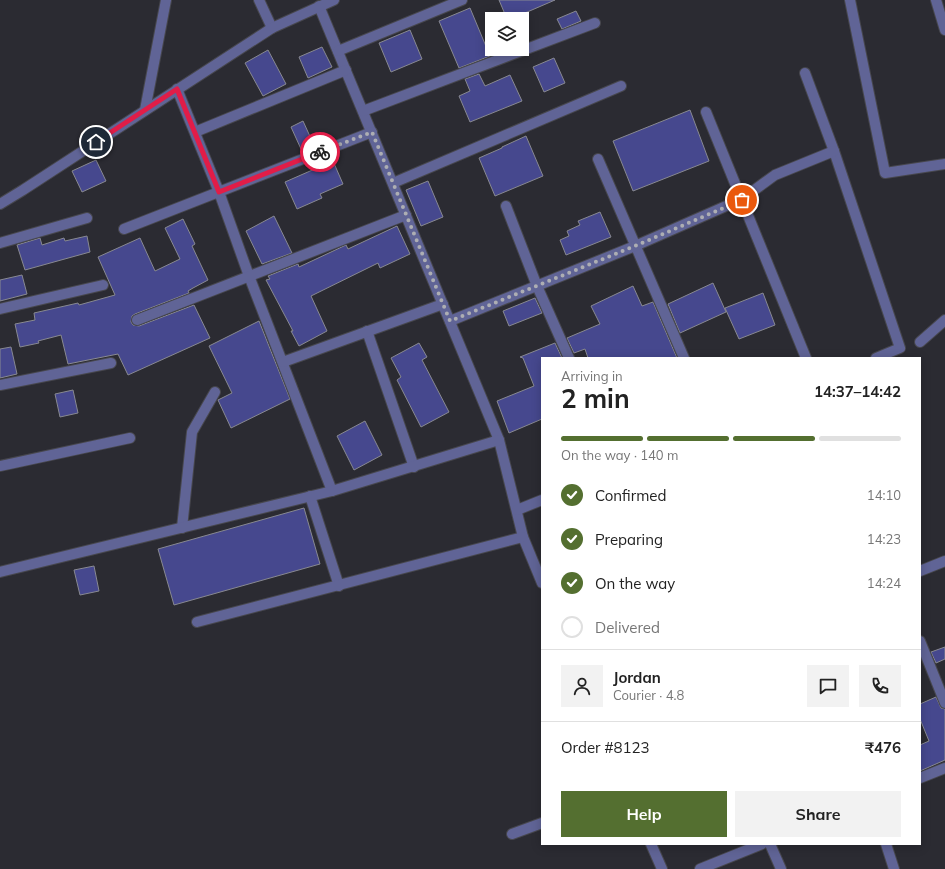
<!DOCTYPE html>
<meta charset="utf-8">
<style>
:root{--surface:#fff;--page:#f2f2f2;--text:#222;--muted:#767676;--line:#e0e0e0;--accent:#546f30}
body{margin:0;font-family:Mulish,sans-serif;background:var(--page);color:var(--text);height:100vh;display:flex;flex-direction:column;font-size:15px;white-space:nowrap}
*{box-sizing:border-box;margin:0}
p{font-size:13px;color:var(--muted)}
.icon{flex:none;width:22px;height:22px;fill:none;stroke:currentColor;stroke-width:2;stroke-linecap:round;stroke-linejoin:round}
.map{position:relative;flex:1;overflow:hidden}
.panel{position:absolute;left:541px;top:357px;width:380px;height:488px;display:flex;flex-direction:column;background:var(--surface);border-radius:0px;box-shadow:0 2px 10px #0003}
.panel>*{flex:none}
.fabs{position:absolute;left:485px;top:12px;display:grid;gap:8px}
.fabs a{display:grid;place-items:center;width:44px;height:44px;border-radius:0px;background:var(--surface);box-shadow:0 2px 10px #0003;font-size:20px}
.pin{position:absolute;display:grid;place-items:center;width:34px;height:34px;color:#fff;margin:-17px;border:2px solid #fff;border-radius:50%;box-shadow:0 1px 4px #0007}
.courier{position:absolute;display:grid;place-items:center;width:40px;height:40px;margin:-20px;border:3px solid #e11d48;border-radius:50%;background:#fff;color:#222;box-shadow:0 1px 5px #0007}
.headline em{font-style:normal;font-weight:700}
.headline div{display:flex;flex-direction:column-reverse}
.headline{display:flex;align-items:center;justify-content:space-between;height:68px;padding:0 20px}
h1{font-size:26px;font-weight:700;line-height:30px}
.bar{display:grid;grid-template-columns:repeat(4,1fr);gap:6px 4px;align-content:center;height:48px;padding:0 20px}
.bar i{height:5px;border-radius:3px;background:var(--line)}
.bar .selected{background:var(--accent)}
.bar p{grid-column:span 4}
.line{display:flex;align-items:center;gap:10px;padding:0 20px;border-top:1px solid var(--line)}
.line div{flex:1}
.round{display:grid;place-items:center;flex:none;width:42px;height:42px;border-radius:0px;background:var(--page)}
ol{padding:0 20px;list-style:none}
li{display:flex;align-items:center;gap:12px;height:44px}
li p{margin-inline-start:auto}
li .icon{padding:4px;border-radius:50%;background:var(--accent);color:#fff;stroke-width:4}
li:last-child{color:var(--muted)}
li i{width:22px;height:22px;border:2px solid var(--line);border-radius:50%}
.action{display:flex;gap:8px;margin-top:auto;padding:8px 20px}
.action a{flex:1;height:46px;border-radius:0px;background:var(--accent);color:#fff;font-size:16px;font-weight:700;line-height:46px;text-align:center}
.action a+a{background:var(--page);color:var(--text)}
.map>svg:first-child{display:block}
.building{fill:#46488e;stroke:#888991}
.lines{fill:none;stroke-linecap:round;stroke-linejoin:round}
.street-casing{stroke:#47474e;stroke-width:12}
.street{stroke:#606496;stroke-width:10}
.done{stroke:#adaeb3;stroke-width:4;stroke-dasharray:0 7.2}
.route{stroke:#e11d48;stroke-width:5}
</style>
<div class="map">
<svg width="945" height="869" viewBox="0 0 945 869">
<rect width="100%" height="100%" fill="#2b2b32"/>
<g class="building">
<path d="M499 0H555L511 19H507Z"/>
<path d="M470 8 490 56 459 68 439 21Z"/>
<path d="M576 11 581 21 562 29 557 19Z"/>
<path d="M410 30 422 59 391 72 379 43Z"/>
<path d="M322 47 332 67 308 78 299 57Z"/>
<path d="M268 50 286 84 263 96 245 63Z"/>
<path d="M554 58 565 83 544 92 533 67Z"/>
<path d="M479 74 485 86 510 75 522 101 470 122 459 96 470 91 465 79Z"/>
<path d="M690 110 709 161 633 191 613 141Z"/>
<path d="M303 121 313 143 301 149 291 127Z"/>
<path d="M526 136 543 176 495 196 479 158 502 148V147Z"/>
<path d="M96 160 106 181 82 192 72 171Z"/>
<path d="M333 161 343 184 320 194 322 198 297 209 285 182Z"/>
<path d="M428 181 443 217 421 226 406 190Z"/>
<path d="M600 212 611 237 566 255 560 240 569 236 567 231 580 225 578 221Z"/>
<path d="M274 216 292 253 262 264 246 231Z"/>
<path d="M183 219 195 244 192 246 208 280 193 288 188 291 189 293 135 314 132 316 131 322 133 325 139 326 194 305 210 338 128 375 118 354 68 364 61 335 38 341 39 343 20 347 15 324 35 320 34 313 78 303 79 305 115 295 98 257 140 238 155 271 180 259 165 228Z"/>
<path d="M397 226 410 254 380 268 378 263 311 296 327 331 299 346 291 331H293L266 280 270 279 268 276 298 264 299 267 346 245 348 249Z"/>
<path d="M87 236 90 252 25 270 17 245 40 238 42 245 64 238 65 241Z"/>
<path d="M22 275 27 294 0 301V280Z"/>
<path d="M713 283 726 312 680 333 668 304Z"/>
<path d="M633 286 642 306 653 302 677 358H588L585 349 574 353 567 338 600 324 591 306Z"/>
<path d="M763 293 775 325 739 339 725 308Z"/>
<path d="M535 298 542 313 509 326 503 311Z"/>
<path d="M259 321 290 399 231 428 218 400 232 393 209 346Z"/>
<path d="M419 343 427 357 422 360 449 412 421 427 397 380 401 377 391 358Z"/>
<path d="M555 343 562 358H542V419L509 433 497 401 534 386 523 358 520 357Z"/>
<path d="M11 347 17 374 0 378V349Z"/>
<path d="M73 390 78 413 60 417 55 394Z"/>
<path d="M365 421 382 455 354 470 337 436Z"/>
<path d="M304 508 320 564 174 605 158 549Z"/>
<path d="M94 566 99 591 80 595 74 570Z"/>
<path d="M945 647V659L936 663 931 652Z"/>
<path d="M936 697 941 708 945 709V760L920 771V745L929 741 920 719V704Z"/>
</g>
<g class="lines">
<defs>
<g id="street">
<path d="M259 0 272 28"/>
<path d="M850 0 885 173 945 164"/>
<path d="M936 0 945 30"/>
<path d="M319 6 499 440 523 537 542 583"/>
<path d="M338 51 462 0"/>
<path d="M805 73 834 151 900 348 876 358"/>
<path d="M177 89 219 192 249 276 332 491"/>
<path d="M145 110 166 0"/>
<path d="M363 111 595 23"/>
<path d="M706 112 806 358"/>
<path d="M195 132 346 70"/>
<path d="M598 159 684 358"/>
<path d="M393 183 621 86"/>
<path d="M0 204 23 190 272 28 334 0"/>
<path d="M506 206 537 286 569 358"/>
<path d="M124 229 372 132"/>
<path d="M0 243 87 218"/>
<path d="M0 309 103 285"/>
<path d="M137 320 406 215"/>
<path d="M450 321 635 246 742 199 775 175 834 151"/>
<path d="M367 331 414 467"/>
<path d="M920 342 945 320"/>
<path d="M283 362 443 304"/>
<path d="M0 385 111 363"/>
<path d="M0 466 130 438"/>
<path d="M310 496 339 586"/>
<path d="M517 510 542 500"/>
<path d="M182 528 192 432 215 392"/>
<path d="M920 571 945 561"/>
<path d="M0 572 332 491 499 440"/>
<path d="M197 622 523 537"/>
<path d="M920 641 945 703"/>
<path d="M920 778 945 768"/>
<path d="M512 834 542 823"/>
<path d="M651 844 662 869"/>
<path d="M770 844 781 869"/>
<path d="M886 844 894 869"/>
<path d="M700 869 762 844"/>
</g>
</defs>
<use href="#street" class="street-casing"/>
<use href="#street" class="street"/>
</g>
<g class="lines">
<path class="done" d="M320 152 372 132 450 321 635 246 742 200"/>
<path class="route" d="M96 142 177 89 219 192 320 152"/>
</g>
</svg>
<div class="fabs">
<a><svg class="icon" aria-label="layers" viewBox="0 0 24 24"><path d="M12 4l9 5-9 5-9-5zM3 14l9 5 9-5"/></svg></a>
</div>
<div class="pin" style="left:742px;top:200px;background:#ea580c"><svg class="icon" aria-label="bag" viewBox="0 0 24 24"><path d="M5 8h14l-1 12H6zM9 8a3 3 0 0 1 6 0"/></svg></div>
<div class="pin" style="left:96px;top:142px;background:#1f2937"><svg class="icon" aria-label="home" viewBox="0 0 24 24"><path d="M3 11l9-7 9 7M6 9v11h12V9"/></svg></div>
<div class="courier" style="left:320px;top:152px"><svg class="icon" aria-label="bike" viewBox="0 0 24 24"><circle cx="6" cy="16" r="4"/><circle cx="18" cy="16" r="4"/><path d="M6 16l4-8h5l3 8M10 8l3 8H6M13 5h3"/></svg></div>
<section class="panel">
<div class="headline"><div><h1>2 min</h1><p>Arriving in</p></div><em>14:37–14:42</em></div>
<div class="bar"><i class="selected"></i><i class="selected"></i><i class="selected"></i><i></i><p>On the way · 140 m</p></div>
<ol>
<li><svg class="icon" aria-label="check" viewBox="0 0 24 24"><path d="M5 12l5 5 9-10"/></svg>Confirmed<p>14:10</p></li>
<li><svg class="icon" aria-label="check" viewBox="0 0 24 24"><path d="M5 12l5 5 9-10"/></svg>Preparing<p>14:23</p></li>
<li><svg class="icon" aria-label="check" viewBox="0 0 24 24"><path d="M5 12l5 5 9-10"/></svg>On the way<p>14:24</p></li>
<li><i></i>Delivered</li>
</ol>
<div class="line" style="height:72px"><a class="round"><svg class="icon" aria-label="person" viewBox="0 0 24 24"><circle cx="12" cy="8" r="4"/><path d="M4 21q1-7 8-7t8 7"/></svg></a><div><b>Jordan</b><p>Courier · 4.8</p></div><a class="round"><svg class="icon" aria-label="chat" viewBox="0 0 24 24"><path d="M4 5h16v11H9l-5 4z"/></svg></a><a class="round"><svg class="icon" aria-label="phone" viewBox="0 0 24 24"><path d="M5 4h4l2 5-3 2q2 4 5 5l2-3 5 2v4C11 20 4 13 5 4z"/></svg></a></div>
<div class="line" style="height:52px"><div>Order #8123</div><b>₹476</b></div>
<div class="action"><a>Help</a><a>Share</a></div>
</section>
</div>
